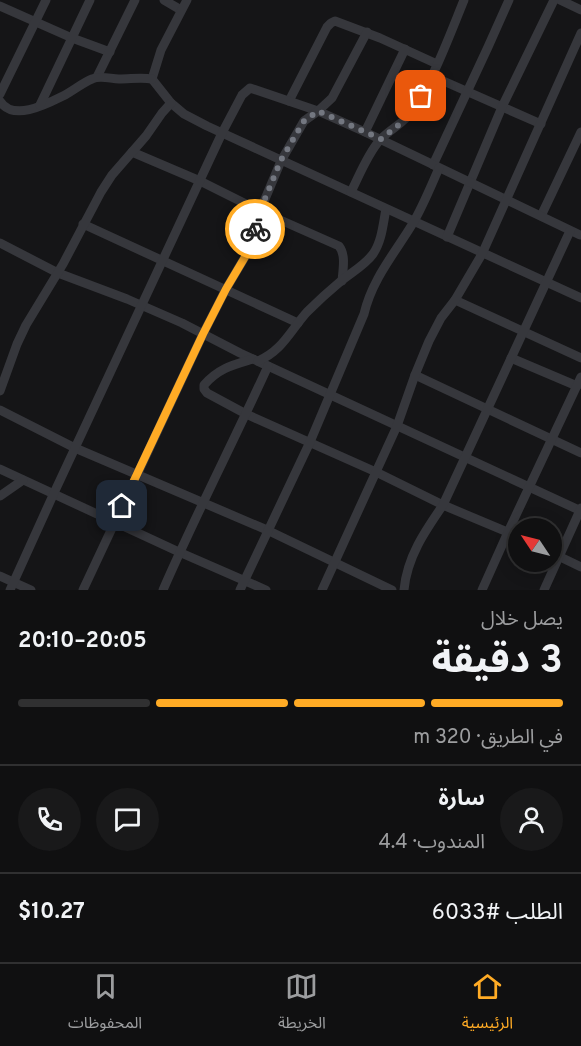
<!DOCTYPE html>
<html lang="ar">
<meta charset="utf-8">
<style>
:root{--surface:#101011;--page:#19191a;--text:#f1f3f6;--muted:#9c9d9f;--line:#303031;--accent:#ffab25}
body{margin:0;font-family:Overpass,"Noto Sans Arabic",sans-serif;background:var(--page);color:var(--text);direction:rtl;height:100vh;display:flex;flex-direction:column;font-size:22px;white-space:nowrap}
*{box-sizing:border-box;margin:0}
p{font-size:20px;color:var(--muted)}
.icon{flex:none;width:33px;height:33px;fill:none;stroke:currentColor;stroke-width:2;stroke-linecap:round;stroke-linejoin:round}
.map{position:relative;height:590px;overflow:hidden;direction:ltr}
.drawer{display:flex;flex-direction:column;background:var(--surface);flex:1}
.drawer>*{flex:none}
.needle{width:39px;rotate:305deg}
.tools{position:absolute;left:508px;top:518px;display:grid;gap:12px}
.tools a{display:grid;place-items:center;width:54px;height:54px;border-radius:50%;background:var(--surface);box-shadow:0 3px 15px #0003,0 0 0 2px var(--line);font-size:30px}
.pin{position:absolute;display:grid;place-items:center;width:51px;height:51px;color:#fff;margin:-26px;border-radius:12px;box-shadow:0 3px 9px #0006}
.courier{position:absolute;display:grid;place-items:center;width:60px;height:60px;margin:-30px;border:4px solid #ffab25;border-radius:50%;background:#fff;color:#222;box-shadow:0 2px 8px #0007}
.head em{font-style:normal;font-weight:700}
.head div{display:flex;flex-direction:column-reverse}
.head{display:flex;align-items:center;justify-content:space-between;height:102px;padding:0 18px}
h1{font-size:39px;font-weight:700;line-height:45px}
.bar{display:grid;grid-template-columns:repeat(4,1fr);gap:9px 6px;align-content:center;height:72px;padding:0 18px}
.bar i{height:8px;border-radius:4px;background:var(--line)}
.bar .on{background:var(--accent)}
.bar p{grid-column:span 4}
.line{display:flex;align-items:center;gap:15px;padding:0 18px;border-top:2px solid var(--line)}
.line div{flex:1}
.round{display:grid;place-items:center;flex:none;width:63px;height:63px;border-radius:32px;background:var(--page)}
.dock{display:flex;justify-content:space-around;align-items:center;height:84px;border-top:2px solid var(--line);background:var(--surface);font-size:16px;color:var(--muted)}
.dock a{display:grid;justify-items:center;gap:3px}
.dock .on{color:var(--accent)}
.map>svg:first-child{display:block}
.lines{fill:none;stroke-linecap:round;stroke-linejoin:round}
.minor{stroke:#36373c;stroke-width:9}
.done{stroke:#737780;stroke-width:6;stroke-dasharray:0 10.8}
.route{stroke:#ffab25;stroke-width:8}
</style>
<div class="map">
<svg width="581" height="590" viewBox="0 0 581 590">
<rect width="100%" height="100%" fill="#151517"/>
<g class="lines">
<g class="minor">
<path d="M164 0 181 10"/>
<path d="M187 0 161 50 152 79 171 103 184 114 207 126 581 298"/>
<path d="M560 0 581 10"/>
<path d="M0 6 72 38 110 52"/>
<path d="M432 76 541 124"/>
<path d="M97 77 135 0"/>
<path d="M0 94 46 0"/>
<path d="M0 101C13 122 47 104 63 96 73 91 82 83 92 79 100 75 111 79 119 79 131 79 141 77 152 79"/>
<path d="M289 101 327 27 331 23 335 21 380 38 437 64"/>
<path d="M40 105 90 0"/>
<path d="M365 132 405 49"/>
<path d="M132 152 200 181 260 211 339 246C346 255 343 269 342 281"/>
<path d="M433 165 488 47 509 0"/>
<path d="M351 192C359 176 368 153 380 140 390 129 406 122 414 109 435 75 449 37 464 0"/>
<path d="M541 216 581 132"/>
<path d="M83 224 298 323"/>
<path d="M447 237 502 107 554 0"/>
<path d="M0 243 58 273 127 299 182 323 240 353 581 511"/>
<path d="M455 300 581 358"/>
<path d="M511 358 577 386"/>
<path d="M253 359C233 365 219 368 204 385V389L207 393 246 414 376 472 443 505 519 537"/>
<path d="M258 361C283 350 290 331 307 312 318 301 329 291 341 281 352 272 365 265 373 254 382 241 383 224 386 209"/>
<path d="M415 375 581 453"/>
<path d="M0 391 17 344 26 325 63 264 101 192 112 175 146 136 162 113 171 103"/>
<path d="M0 410 75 448 267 530 392 590"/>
<path d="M0 469 179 552 266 590"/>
<path d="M0 496 23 480"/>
<path d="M552 553 581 567"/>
<path d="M0 576 31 590"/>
<path d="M10 590 54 493 222 133 242 95 250 88 318 111 365 132 580 235"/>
<path d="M83 590 203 334 226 289 245 257 260 211 281 161 304 121 318 111 332 98 367 32"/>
<path d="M163 590C196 514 234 441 268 366"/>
<path d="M240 590 310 442 364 314C372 279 395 253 413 223 423 206 431 186 439 168"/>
<path d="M322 590 397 426 415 375 429 341 441 318 455 300 482 254 581 33"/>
<path d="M404 590C407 557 425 531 443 505L570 231"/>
<path d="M482 590 508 532 581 377"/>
<path d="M544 590 581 508"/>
</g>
</g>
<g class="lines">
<path class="done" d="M255 229 260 211 281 160 304 121 318 111 381 139C400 124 409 118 421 96"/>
<path class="route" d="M122 506 203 334 226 289 245 257 255 229"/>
</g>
</svg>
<div class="tools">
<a><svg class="needle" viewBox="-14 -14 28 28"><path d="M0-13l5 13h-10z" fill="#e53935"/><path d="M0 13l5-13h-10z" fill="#9c9d9f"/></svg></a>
</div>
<div class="pin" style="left:421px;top:96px;background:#ea580c"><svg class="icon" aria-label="bag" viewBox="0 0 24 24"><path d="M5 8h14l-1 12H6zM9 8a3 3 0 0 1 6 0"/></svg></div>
<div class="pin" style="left:122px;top:506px;background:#1f2937"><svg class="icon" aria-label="home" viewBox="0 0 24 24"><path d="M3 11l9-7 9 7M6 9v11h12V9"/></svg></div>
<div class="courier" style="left:255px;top:229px"><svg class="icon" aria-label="bike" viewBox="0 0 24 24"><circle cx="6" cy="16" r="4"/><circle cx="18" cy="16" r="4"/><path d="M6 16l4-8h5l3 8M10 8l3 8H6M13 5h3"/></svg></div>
</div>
<section class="drawer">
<div class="head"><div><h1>3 دقيقة</h1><p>يصل خلال</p></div><em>20:05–20:10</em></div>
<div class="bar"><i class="on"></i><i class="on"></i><i class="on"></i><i></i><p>في الطريق · 320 m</p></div>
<div class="line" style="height:108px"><a class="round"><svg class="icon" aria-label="person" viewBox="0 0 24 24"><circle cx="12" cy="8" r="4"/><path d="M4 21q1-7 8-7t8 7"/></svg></a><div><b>سارة</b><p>المندوب · 4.4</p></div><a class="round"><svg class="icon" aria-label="chat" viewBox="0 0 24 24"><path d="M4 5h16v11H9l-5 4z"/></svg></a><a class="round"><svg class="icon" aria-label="phone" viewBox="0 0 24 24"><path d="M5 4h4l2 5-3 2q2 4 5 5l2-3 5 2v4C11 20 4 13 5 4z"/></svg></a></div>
<div class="line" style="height:78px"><div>الطلب #6033</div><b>$10.27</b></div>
</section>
<nav class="dock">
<a class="on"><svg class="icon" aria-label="home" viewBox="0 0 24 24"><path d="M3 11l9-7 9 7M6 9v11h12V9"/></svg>الرئيسية</a>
<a><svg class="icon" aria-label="map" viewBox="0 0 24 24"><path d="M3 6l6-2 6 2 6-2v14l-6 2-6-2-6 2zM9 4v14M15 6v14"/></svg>الخريطة</a>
<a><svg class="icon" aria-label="saved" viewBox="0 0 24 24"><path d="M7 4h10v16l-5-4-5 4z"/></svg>المحفوظات</a>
</nav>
